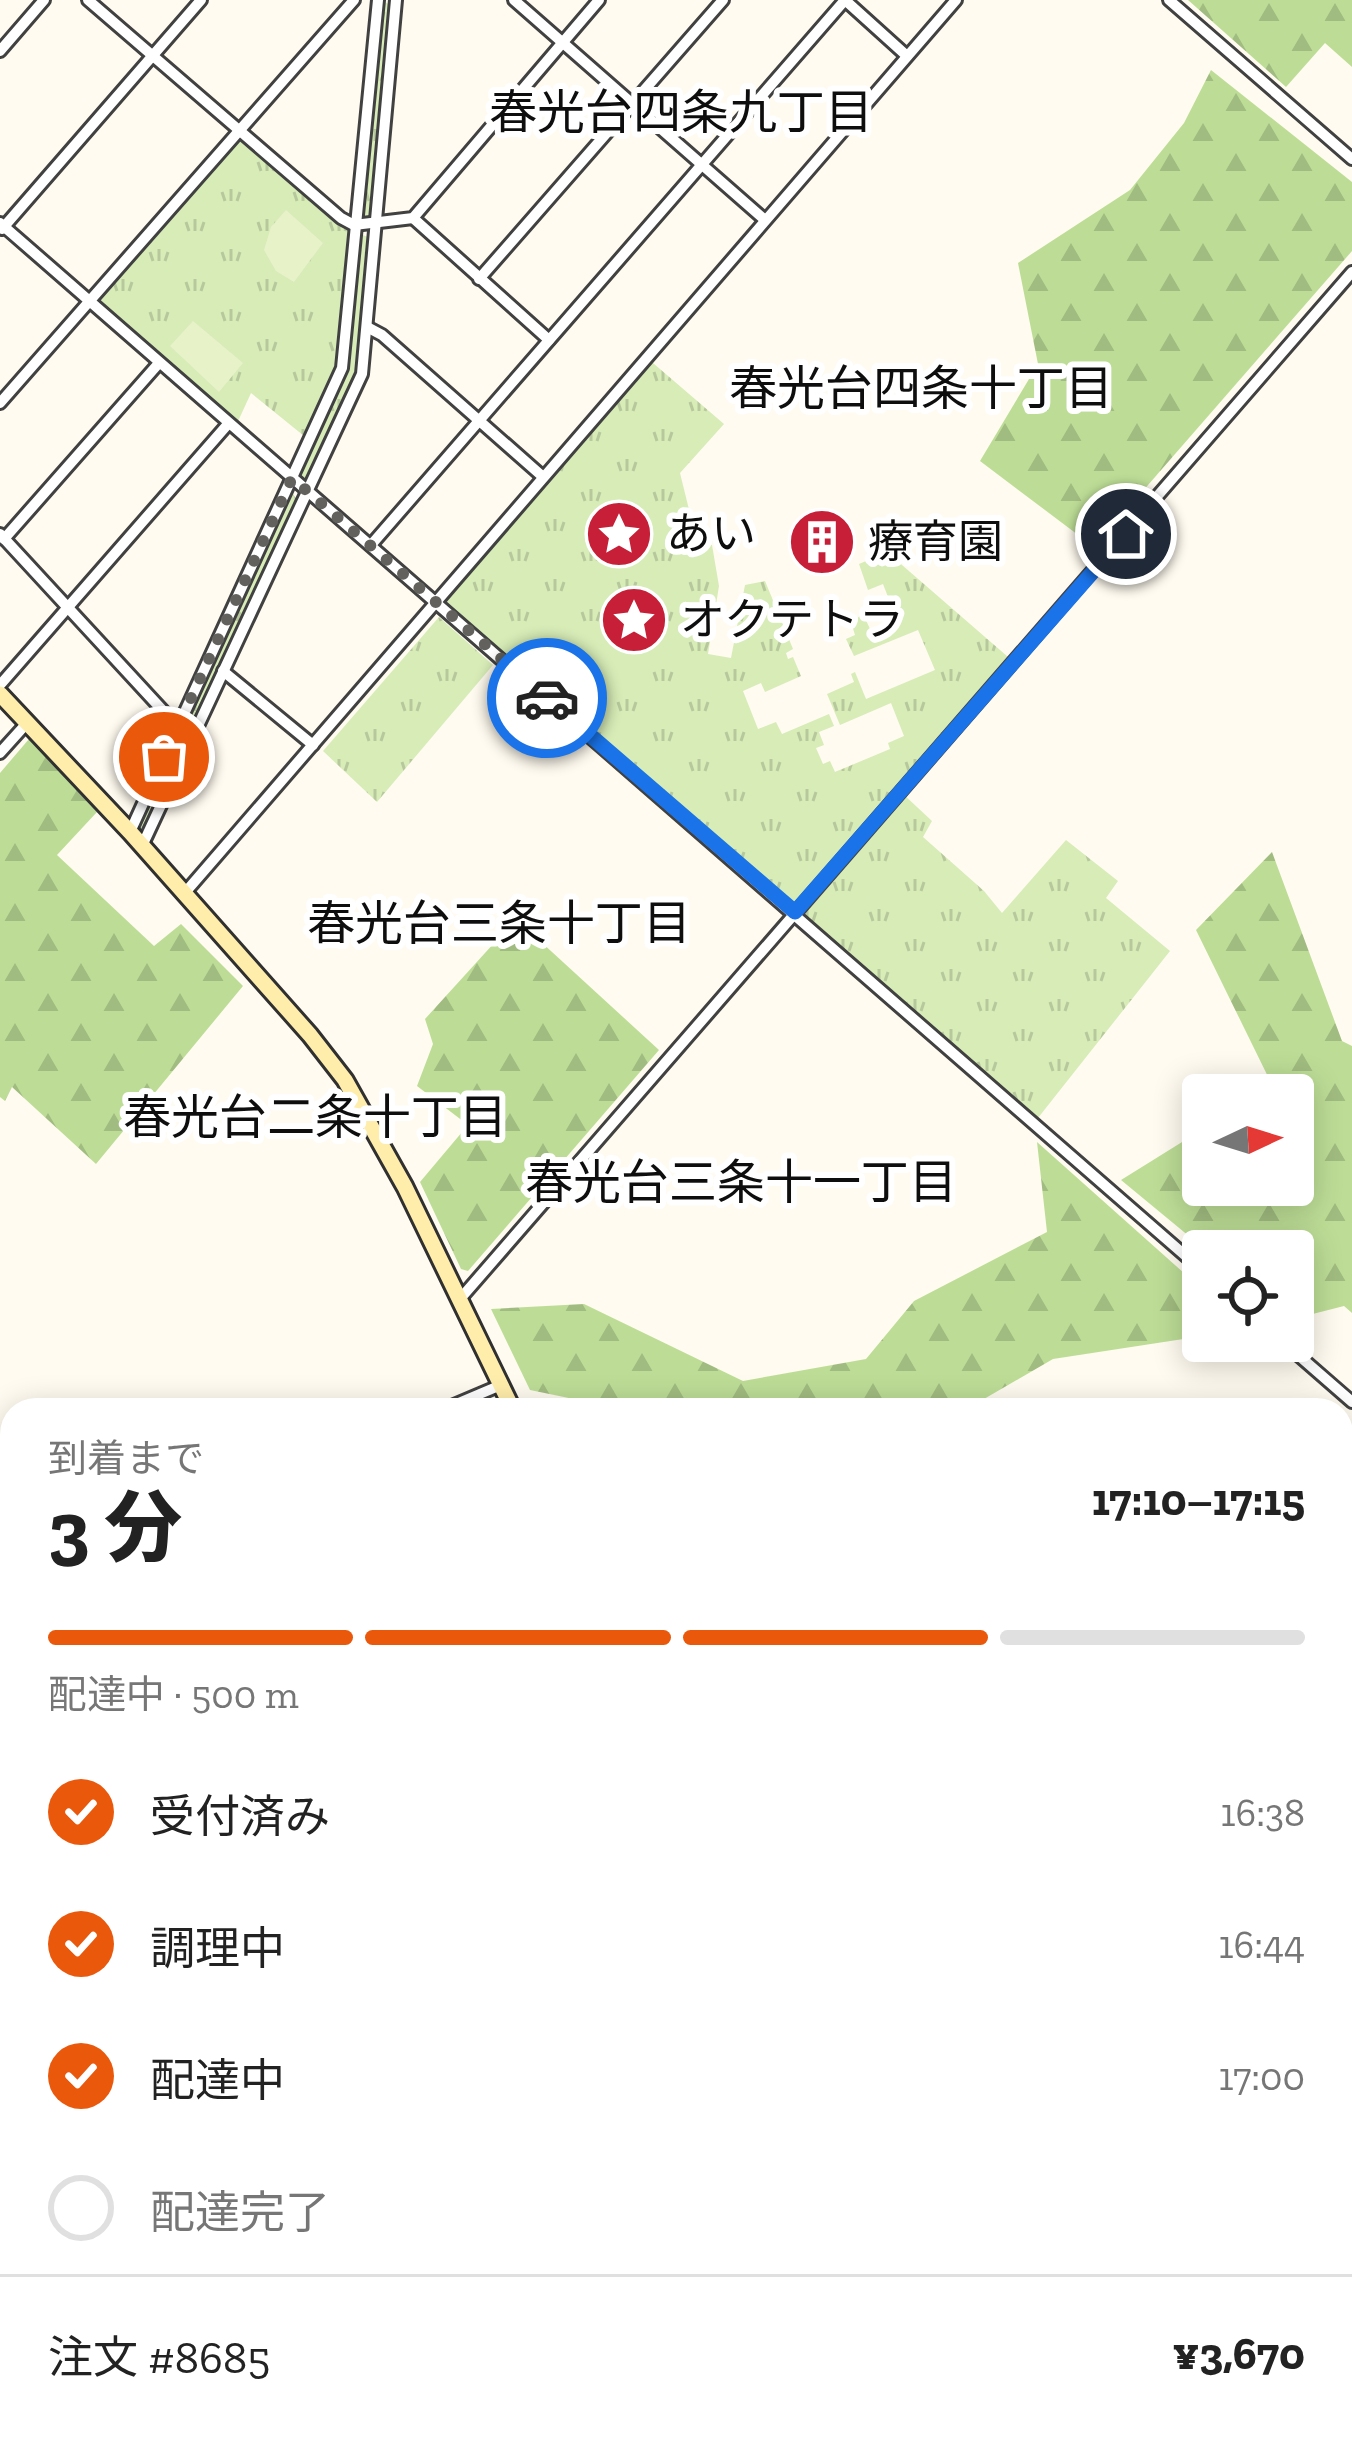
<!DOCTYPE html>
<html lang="ja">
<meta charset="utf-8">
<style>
:root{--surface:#fff;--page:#f6f6f6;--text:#222;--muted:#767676;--line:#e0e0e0;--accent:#ea580c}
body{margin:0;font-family:"Zilla Slab","Noto Sans JP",serif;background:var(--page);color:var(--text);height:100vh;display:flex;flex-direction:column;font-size:45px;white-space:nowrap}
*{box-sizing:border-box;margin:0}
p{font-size:39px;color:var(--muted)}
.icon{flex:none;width:66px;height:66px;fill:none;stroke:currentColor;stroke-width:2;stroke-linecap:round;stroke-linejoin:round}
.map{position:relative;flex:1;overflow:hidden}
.side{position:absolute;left:0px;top:1398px;width:1353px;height:1059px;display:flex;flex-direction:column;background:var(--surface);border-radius:36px 36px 0 0;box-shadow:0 6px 30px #0003}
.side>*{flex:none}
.needle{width:78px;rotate:86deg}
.tools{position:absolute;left:1182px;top:1074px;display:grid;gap:24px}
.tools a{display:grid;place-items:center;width:132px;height:132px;border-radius:12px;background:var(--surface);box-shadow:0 6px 30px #0003;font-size:60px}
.pin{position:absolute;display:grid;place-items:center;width:102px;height:102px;color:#fff;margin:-51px;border:6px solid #fff;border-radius:50%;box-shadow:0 3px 12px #0007}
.courier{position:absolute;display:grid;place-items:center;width:120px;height:120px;margin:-60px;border:9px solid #1a73e8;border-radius:50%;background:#fff;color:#222;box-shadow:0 3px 15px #0007}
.head em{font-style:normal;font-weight:800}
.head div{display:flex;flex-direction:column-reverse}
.head{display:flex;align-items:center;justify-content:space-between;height:204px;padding:0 48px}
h1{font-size:78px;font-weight:800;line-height:90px}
.bar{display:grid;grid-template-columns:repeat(4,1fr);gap:18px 12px;align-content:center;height:144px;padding:0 48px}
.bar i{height:15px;border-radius:9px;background:var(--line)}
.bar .active{background:var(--accent)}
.bar p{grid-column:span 4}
.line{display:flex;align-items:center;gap:30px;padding:0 48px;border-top:3px solid var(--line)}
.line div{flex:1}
ol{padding:0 48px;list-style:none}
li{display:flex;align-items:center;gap:36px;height:132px}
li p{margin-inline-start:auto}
li .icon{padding:12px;border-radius:50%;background:var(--accent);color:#fff;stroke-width:4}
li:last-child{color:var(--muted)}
li i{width:66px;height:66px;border:6px solid var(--line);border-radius:50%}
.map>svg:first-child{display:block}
.farmland{fill:url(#farmland-furrows)}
.grass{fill:url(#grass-tufts)}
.forest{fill:url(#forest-firs)}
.pitch{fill:#e8f2c9}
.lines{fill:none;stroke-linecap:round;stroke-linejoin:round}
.street-casing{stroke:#414141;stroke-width:16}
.secondary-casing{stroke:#303030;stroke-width:21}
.street{stroke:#fff;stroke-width:10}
.secondary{stroke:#ffeeab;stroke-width:15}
.done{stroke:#62615d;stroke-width:12;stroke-dasharray:0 21.6}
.route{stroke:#1a73e8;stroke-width:15}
.labels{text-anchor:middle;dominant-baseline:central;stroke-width:12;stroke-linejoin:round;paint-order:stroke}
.poi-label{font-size:45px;fill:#0e0e0e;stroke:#fff;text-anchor:start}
.neighbourhood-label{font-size:48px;fill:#0e0e0e;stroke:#fff}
</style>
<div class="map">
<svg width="1352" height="2455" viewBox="0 0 1352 2455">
<defs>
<pattern id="farmland-furrows" width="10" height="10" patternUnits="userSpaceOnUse" patternTransform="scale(3)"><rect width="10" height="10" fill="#f7efce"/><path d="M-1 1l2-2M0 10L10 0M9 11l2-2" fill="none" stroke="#d3ccb0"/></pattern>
<pattern id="grass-tufts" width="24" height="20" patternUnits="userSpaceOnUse" patternTransform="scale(3)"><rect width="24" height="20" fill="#d7ecb7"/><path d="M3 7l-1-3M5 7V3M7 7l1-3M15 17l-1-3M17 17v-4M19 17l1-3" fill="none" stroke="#b7c99c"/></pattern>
<pattern id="forest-firs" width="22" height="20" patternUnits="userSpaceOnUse" patternTransform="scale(3)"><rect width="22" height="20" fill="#bddd96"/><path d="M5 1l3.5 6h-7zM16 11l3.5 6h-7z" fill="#a1bc80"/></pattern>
</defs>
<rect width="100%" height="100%" fill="#fffbf0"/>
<g class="farmland">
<path d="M1352 1730V1882L1341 1873V1742Z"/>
<path d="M1341 2149 1352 2157V2366L1341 2357Z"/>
<path d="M942 2445H1143L1154 2455H954Z"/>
</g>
<g class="grass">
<path d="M385 2 393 7 371 216 368 218H361Z"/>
<path d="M238 129 354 225 342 368 309 440 251 393 234 430 89 300Z"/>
<path d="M363 235 372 239 358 373 306 482 299 474 346 369Z"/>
<path d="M646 357 724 424 680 473 697 542 712 545 719 586 708 654 731 658 745 585 765 581 793 649 786 653 788 659 793 657 801 676 765 692 761 683 743 691 758 729 776 722 782 734 829 714 834 726 819 732 824 745 816 748 823 764 830 761 835 772 890 749 888 743 904 736 891 703 840 725 827 694 854 682 851 674 855 672 866 699 935 670 918 630 854 656 846 639 855 635 851 622 863 614 871 631 897 620 883 584 868 590 859 564 887 552 1015 663 902 793 932 821 923 837 984 891 1002 913 1066 840 1118 881 1106 898 1170 951 1034 1123 433 601Z"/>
<path d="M293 494 299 503 144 837 136 828Z"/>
<path d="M439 617 493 665 377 802 323 751Z"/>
</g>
<g class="forest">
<path d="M1188 0H1352V67L1325 43 1286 87Z"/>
<path d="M1211 70 1352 182V251L1094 547 980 461 1038 364 1018 263 1130 190 1184 123Z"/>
<path d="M29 739 97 812 57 855 154 946 181 924 243 986 96 1164 12 1087 5 1101 0 1097V773Z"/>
<path d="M1272 852 1342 1041 1352 1046V1313L1344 1306 1293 1319V1251H1207L1121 1180 1203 1129V1185H1293V1095H1277L1196 930Z"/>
<path d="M516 919 659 1050 468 1271 461 1269 420 1182 468 1125 417 1086 433 1044 425 1019Z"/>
<path d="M1037 1142 1203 1290V1336L1053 1359 965 1410H627L530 1390 491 1309 584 1304 743 1381 866 1359 914 1301 1047 1232Z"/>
<path d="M12 1920V2096L0 2083V1993L4 1988 0 1981V1933Z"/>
<path d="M12 2100V2445H283V2455H0V2115Z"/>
</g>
<g class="pitch">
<path d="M286 210 323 243 294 282 276 271 264 250 271 227Z"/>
<path d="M193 321 243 363 219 392 170 346Z"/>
</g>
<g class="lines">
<defs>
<g id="street">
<path d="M88 0 341 218 354 225 413 218 599 0"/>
<path d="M514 0 765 220"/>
<path d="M845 0 907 56"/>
<path d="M1169 0 1352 159"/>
<path d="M0 51 44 0"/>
<path d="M413 218 549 340"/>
<path d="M0 223 1203 1271"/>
<path d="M2 229 201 0"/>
<path d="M479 279 723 0"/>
<path d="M367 327 382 335 542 476"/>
<path d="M0 403 354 0"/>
<path d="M0 534 178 727"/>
<path d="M4 539 159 363"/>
<path d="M371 545 845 0"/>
<path d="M223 671 313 745"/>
<path d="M0 685 228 424"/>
<path d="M0 753 27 723"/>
<path d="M130 832 342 368 378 0"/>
<path d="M142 846 362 374 396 0"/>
<path d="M183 895 956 0"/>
<path d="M460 1299 1352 272"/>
<path d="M1282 1341 1352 1402"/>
<path d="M442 1410 501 1385"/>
<path d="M0 1455 12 1465"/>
<path d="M0 1828 12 1814"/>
<path d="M1170 2445 1180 2455"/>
</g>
<g id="secondary">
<path d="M0 694 130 832 310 1035 345 1080 405 1187 513 1410"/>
<path d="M1341 1713 1352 1701"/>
<path d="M698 2455 707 2445"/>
</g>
</defs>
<use href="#street" class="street-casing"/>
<use href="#secondary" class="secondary-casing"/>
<use href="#street" class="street"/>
<use href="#secondary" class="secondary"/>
</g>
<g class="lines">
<path class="done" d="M164 757 292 478 547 698"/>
<path class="route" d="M547 698 795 912 1126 534"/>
</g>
<defs>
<symbol id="sight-disc" viewBox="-11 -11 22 22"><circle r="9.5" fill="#c61f37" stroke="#fff"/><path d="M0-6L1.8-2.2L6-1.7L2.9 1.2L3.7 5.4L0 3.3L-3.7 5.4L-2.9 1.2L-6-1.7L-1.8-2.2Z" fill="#fff"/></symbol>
<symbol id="building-disc" viewBox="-11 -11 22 22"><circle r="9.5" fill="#c61f37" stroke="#fff"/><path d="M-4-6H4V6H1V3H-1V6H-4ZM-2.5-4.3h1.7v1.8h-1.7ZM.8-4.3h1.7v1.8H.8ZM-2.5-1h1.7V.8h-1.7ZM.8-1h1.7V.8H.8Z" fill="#fff"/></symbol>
</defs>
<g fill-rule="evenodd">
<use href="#sight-disc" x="581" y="496" width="76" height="76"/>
<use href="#building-disc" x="784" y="504" width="76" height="76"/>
<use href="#sight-disc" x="596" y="582" width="76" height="76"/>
</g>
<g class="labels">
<g class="poi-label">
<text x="666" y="534">あい</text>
<text x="868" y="542">療育園</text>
<text x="680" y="620">オクテトラ</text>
</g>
<g class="neighbourhood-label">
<text x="681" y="112">春光台四条九丁目</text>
<text x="921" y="388">春光台四条十丁目</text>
<text x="499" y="923">春光台三条十丁目</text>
<text x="315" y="1117">春光台二条十丁目</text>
<text x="741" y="1182">春光台三条十一丁目</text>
</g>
</g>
</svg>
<div class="tools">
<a><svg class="needle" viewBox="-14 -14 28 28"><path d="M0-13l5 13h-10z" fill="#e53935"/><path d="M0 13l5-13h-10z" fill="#767676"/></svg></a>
<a><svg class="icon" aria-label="locate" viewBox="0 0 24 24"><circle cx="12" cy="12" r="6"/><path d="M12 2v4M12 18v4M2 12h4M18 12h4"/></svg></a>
</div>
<div class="pin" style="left:164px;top:757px;background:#ea580c"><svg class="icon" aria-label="bag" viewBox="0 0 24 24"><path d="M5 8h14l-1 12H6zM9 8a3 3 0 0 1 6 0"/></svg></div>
<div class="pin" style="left:1126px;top:534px;background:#1f2937"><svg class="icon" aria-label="home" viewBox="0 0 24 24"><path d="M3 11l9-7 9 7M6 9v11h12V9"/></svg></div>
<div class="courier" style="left:547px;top:698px"><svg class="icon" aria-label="car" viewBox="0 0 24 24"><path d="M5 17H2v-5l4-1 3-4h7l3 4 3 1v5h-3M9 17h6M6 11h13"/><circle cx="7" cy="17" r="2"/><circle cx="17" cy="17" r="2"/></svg></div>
<section class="side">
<div class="head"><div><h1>3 分</h1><p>到着まで</p></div><em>17:10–17:15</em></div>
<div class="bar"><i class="active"></i><i class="active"></i><i class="active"></i><i></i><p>配達中 · 500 m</p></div>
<ol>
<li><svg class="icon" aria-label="check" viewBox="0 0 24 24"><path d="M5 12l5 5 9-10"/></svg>受付済み<p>16:38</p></li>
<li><svg class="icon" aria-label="check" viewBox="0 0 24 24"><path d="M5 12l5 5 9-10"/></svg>調理中<p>16:44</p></li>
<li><svg class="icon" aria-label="check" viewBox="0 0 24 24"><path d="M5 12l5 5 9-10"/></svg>配達中<p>17:00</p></li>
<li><i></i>配達完了</li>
</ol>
<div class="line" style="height:156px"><div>注文 #8685</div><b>¥3,670</b></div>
</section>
</div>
